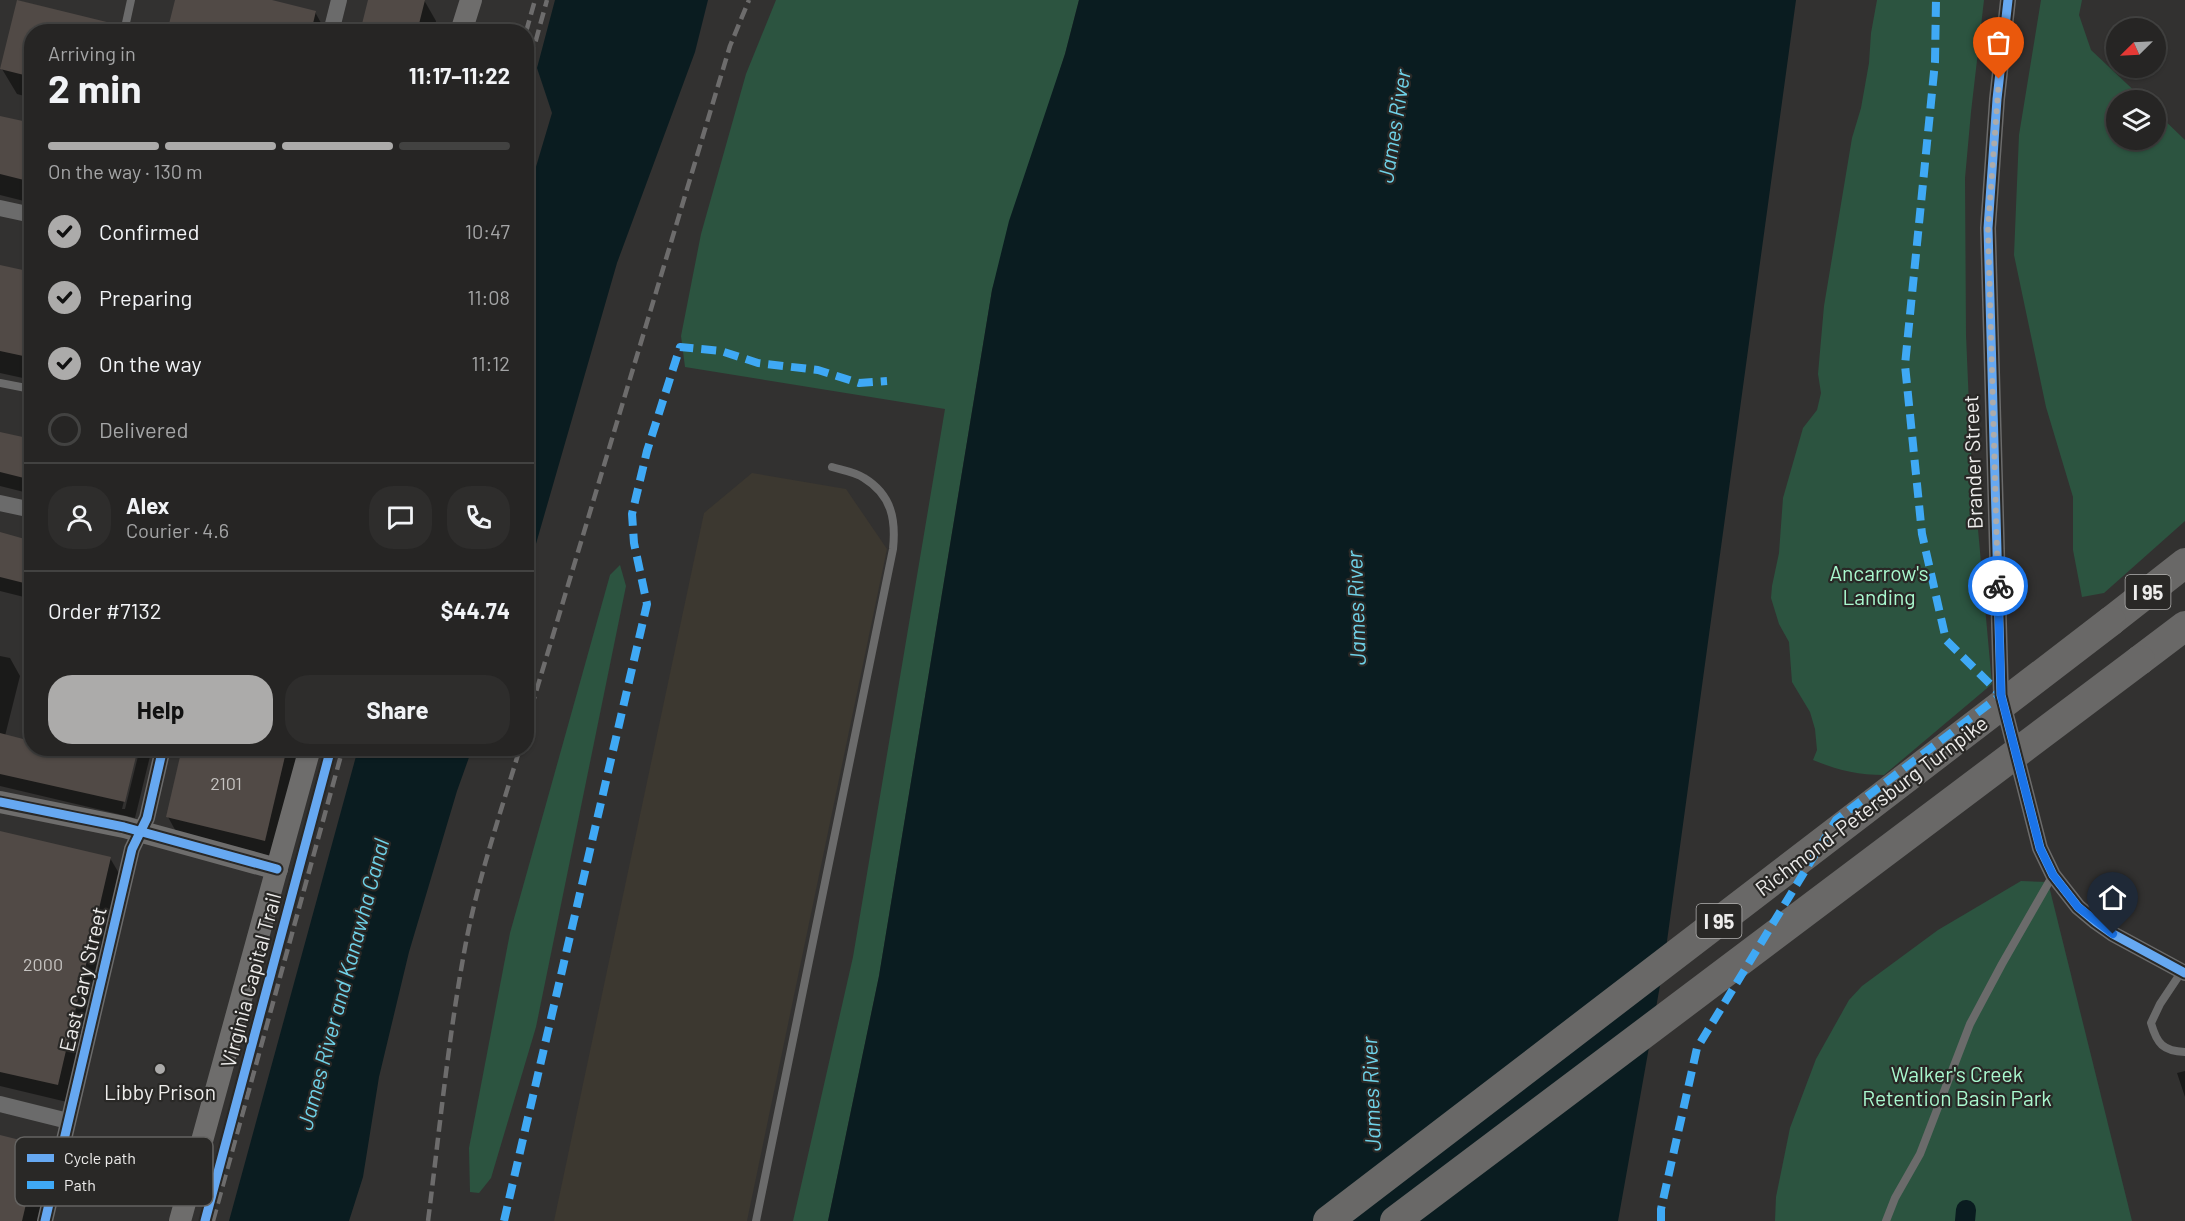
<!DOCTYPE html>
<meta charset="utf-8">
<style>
:root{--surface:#262524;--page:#2e2d2c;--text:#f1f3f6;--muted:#a4a5a6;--line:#424241;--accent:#acabaa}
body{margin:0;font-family:Barlow,sans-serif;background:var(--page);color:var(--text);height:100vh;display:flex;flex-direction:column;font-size:22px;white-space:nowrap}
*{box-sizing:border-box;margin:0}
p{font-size:20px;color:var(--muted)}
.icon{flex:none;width:33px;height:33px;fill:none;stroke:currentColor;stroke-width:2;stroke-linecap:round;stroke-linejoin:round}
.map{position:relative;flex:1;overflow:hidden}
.side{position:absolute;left:24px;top:24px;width:510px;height:732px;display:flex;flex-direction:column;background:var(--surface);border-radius:24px;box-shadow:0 2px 4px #0004,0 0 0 2px var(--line)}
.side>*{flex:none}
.needle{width:39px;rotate:246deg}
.fabs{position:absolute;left:2106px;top:18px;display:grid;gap:12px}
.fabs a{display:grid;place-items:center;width:60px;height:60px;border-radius:50%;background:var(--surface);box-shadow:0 2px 4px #0004,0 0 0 2px var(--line);font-size:30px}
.pin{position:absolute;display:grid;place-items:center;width:51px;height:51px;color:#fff;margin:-62px -26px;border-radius:50% 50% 50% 0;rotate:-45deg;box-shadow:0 0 6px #0007}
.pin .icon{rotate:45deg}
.courier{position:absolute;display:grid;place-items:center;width:60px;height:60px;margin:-30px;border:4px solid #1a73e8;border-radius:50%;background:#fff;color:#222;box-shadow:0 2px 8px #0007}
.summary em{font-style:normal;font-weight:700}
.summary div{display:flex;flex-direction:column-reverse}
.summary{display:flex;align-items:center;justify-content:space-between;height:102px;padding:0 24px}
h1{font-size:39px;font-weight:700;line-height:45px}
.bar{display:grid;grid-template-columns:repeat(4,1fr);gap:9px 6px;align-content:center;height:72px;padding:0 24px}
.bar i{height:8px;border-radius:4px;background:var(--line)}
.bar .active{background:var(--accent)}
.bar p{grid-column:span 4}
.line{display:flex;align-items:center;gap:15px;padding:0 24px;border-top:2px solid var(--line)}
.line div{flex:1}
.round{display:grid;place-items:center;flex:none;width:63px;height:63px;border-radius:24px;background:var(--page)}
ol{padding:0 24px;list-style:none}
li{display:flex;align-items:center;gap:18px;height:66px}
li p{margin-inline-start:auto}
li .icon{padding:6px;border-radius:50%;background:var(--accent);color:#111;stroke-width:4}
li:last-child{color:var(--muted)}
li i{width:33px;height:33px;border:3px solid var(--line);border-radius:50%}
.action{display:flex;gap:12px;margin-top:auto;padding:12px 24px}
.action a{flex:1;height:69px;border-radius:24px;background:var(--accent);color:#111;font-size:24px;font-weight:700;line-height:69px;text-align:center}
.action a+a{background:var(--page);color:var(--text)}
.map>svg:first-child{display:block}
.built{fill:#3c3830}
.green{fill:#2c5440}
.water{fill:#0a1c20}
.shadow{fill:#0007}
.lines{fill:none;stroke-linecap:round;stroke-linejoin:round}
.canal{stroke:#0a1c20;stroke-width:20}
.building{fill:#514a46}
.lane{stroke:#6b6b6b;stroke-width:8}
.street{stroke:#6b6b6b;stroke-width:16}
.secondary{stroke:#6e6d6c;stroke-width:22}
.highway{stroke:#696867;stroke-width:30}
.rail{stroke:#6d6c6c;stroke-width:4.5;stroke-dasharray:12 6;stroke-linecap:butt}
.highway-bridge{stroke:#696867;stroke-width:30}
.quiet{stroke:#3fa9f5;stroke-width:8;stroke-dasharray:15 8;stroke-linecap:butt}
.cycleway-casing{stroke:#292826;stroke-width:13}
.cycleway{stroke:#66a8f1;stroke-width:9}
.done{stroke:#acabaa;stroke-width:6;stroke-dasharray:0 10.8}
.route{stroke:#1a73e8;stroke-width:8}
.poi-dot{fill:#acabaa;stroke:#292826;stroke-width:2}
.labels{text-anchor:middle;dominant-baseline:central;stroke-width:4.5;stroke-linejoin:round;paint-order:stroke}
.number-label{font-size:18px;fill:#c6c4c2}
.shield{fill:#292826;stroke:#b2b1b0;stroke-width:1.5}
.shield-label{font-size:20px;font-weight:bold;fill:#edeceb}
.street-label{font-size:21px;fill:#edeceb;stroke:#292826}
.park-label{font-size:21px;fill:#a9f8ce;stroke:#292826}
.poi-label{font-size:21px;fill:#edeceb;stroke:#292826}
.water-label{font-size:22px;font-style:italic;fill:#6fd2e8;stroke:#292826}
.key{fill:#292826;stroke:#646361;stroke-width:1.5}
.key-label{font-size:16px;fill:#edeceb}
</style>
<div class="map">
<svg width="2185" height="1221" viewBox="0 0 2185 1221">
<rect width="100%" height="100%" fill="#323130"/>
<path class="built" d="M752 473 846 489 887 549 747 1221H554L704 513Z"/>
<g class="green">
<path d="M776 0H1079L1065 54 992 290 879 976 828 1221H793L853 957 945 409 685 367 681 336 701 234 746 74Z"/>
<path d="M1877 0H1984L1971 112 1965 178 1966 335 1971 452 1992 684 1884 775C1858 775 1837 770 1813 760L1817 750 1815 729 1810 712 1792 682 1789 642 1779 624 1771 598 1772 586 1779 553 1783 498 1803 428 1817 410 1821 393 1818 374 1824 306 1852 138 1861 108 1869 63 1871 33Z"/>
<path d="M2041 0H2082L2079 15 2091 50 2144 100H2116V140H2156V112L2185 140V521L2104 593 2082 597 2073 550V497L2046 407 2014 255 2019 135Z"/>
<path d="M620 565 626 586 536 1027 491 1178 479 1193 470 1192 469 1148 510 933 610 575Z"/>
<path d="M2021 881 2048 882 2132 1221H1775L1776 1197 1790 1128 1816 1059 1849 1000 1862 986 1938 930Z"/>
</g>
<g class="water">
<path d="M555 0H708L695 52 617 263 527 575V197L552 113 537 68Z"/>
<path d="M1079 0H1796L1664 963 1618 1221H828L879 976 992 290 1009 221 1065 54Z"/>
<path d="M358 749H472L457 791 409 952 379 1077 363 1177 349 1221H229Z"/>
</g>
<g class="shadow">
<path d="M176 0H265L315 12 326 32H169Z"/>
<path d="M369 0H424L436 21 434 32H362Z"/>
<path d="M19 1 118 26 121 32H32V98L17 94 2 69Z"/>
<path d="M0 117 32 125V203L0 195Z"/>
<path d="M0 266 32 274V380L0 373Z"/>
<path d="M0 433 32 441V494L0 486Z"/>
<path d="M0 534 32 542V599L0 591Z"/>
<path d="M0 656 10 658 20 676 5 736 32 742V748H137L122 809H125L140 748H152L135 818 0 786Z"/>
<path d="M183 748H303L277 860 179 837 168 817Z"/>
<path d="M0 832 110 858 120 875 67 1102 0 1086Z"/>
<path d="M2185 1071V1097L2177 1073Z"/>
<path d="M0 1137 39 1146 55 1174 44 1221H0Z"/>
</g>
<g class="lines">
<path class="canal" d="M1965 1221 1966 1210"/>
</g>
<g class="building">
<path d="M17 0 119 25 118 32H32V77L0 69Z"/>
<path d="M175 0H272L316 11 311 32H167Z"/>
<path d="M368 0H425L417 32H360Z"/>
<path d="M0 116 32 123V182L0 174Z"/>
<path d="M0 265 32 272V339L28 357 0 351Z"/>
<path d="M0 432 32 439V480L0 472Z"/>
<path d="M0 532 32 541V585L0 577Z"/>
<path d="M0 733 31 741 29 748H138L125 802 0 774Z"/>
<path d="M182 748H287L265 841 166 817Z"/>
<path d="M0 831 111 857 58 1085 0 1072Z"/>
<path d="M0 1135 40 1145 22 1221H0Z"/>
</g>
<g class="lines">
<g class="lane">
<path d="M124 32 131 0"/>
<path d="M0 383 31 389 32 385"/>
<path d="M2182 971 2160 1004 2151 1023C2157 1044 2163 1051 2185 1052"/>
<path d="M756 1221 893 549C896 520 892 495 864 478 856 472 842 470 832 467"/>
<path d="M1886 1221 1895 1198 1920 1154 1970 1024 2002 964 2053 875"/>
</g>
<g class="street">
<path d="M2008 0 1997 99 1988 228 2001 695 2040 848 2053 875 2078 907 2096 922 2113 934 2185 973"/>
<path d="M331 32 339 0"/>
<path d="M0 208 32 215"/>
<path d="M0 503 32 510"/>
<path d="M0 1104 68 1121"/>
<path d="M45 1221 132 849 147 818 163 748"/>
</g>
<g class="secondary">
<path d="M461 32 471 0"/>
<path d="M0 802 124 827 277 869"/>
<path d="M180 1221 310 748"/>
</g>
<g class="highway">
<path d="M2111 621 2185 563"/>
<path d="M2140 660 2185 626"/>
</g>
<g class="rail">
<path d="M526 32 535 0"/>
<path d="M526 76 547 0"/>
<path d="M526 725 730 46 749 0"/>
<path d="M202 1221 331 748"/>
<path d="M213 1221 343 748"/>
<path d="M428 1221C440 1127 449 1030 467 937 480 873 501 811 520 748"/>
</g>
<g class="highway-bridge">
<path d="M1328 1221 2111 621"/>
<path d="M1395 1221 2140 660"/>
</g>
<g class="quiet">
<path d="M504 1221 647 604 634 543 632 514 647 451 680 347 721 351 758 363 818 370 859 383 887 381"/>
<path d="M1661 1221V1209L1697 1048 1836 820 2001 695 1946 640 1922 534 1905 365 1935 62 1936 0"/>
</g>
<defs>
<g id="cycleway">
<path d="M2008 0 1997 99 1988 228 2001 695 2040 848 2053 875 2078 907 2096 922 2113 934 2185 973"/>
<path d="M0 802 124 827 277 869"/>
<path d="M45 1221 132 849 147 818 163 748"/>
<path d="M205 1221 331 748"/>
</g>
</defs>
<use href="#cycleway" class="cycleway-casing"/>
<use href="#cycleway" class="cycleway"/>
</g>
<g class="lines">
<path class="done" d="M1998 586 1988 228 1999 79"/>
<path class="route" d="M1998 586 2001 695 2040 848 2053 875 2078 907 2113 934"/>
</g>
<circle class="poi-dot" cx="160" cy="1069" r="6"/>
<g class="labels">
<g class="number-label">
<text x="226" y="783">2101</text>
<text x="43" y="964">2000</text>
</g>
<g class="shield">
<rect x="2125.5" y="575" width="45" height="34" rx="4.5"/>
<rect x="1696.5" y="904" width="45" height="34" rx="4.5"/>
</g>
<g class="shield-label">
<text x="2148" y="592">I 95</text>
<text x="1719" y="921">I 95</text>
</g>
<g class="street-label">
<text transform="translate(1972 462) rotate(-92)">Brander Street</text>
<text transform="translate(1871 805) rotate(-37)">Richmond-Petersburg Turnpike</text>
<text transform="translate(82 979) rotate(-77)">East Cary Street</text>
<text transform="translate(250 980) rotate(-75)">Virginia Capital Trail</text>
</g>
<g class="park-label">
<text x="1879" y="572">Ancarrow's<tspan x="1879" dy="24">Landing</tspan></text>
<text x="1957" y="1073">Walker's Creek<tspan x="1957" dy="24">Retention Basin Park</tspan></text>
</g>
<g class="poi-label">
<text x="160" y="1091">Libby Prison</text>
</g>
<g class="water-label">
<text transform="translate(1393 126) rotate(-81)">James River</text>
<text transform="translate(1355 608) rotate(-92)">James River</text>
<text transform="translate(342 984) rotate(-75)">James River and Kanawha Canal</text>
<text transform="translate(1370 1094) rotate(-92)">James River</text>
</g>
</g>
<rect x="15" y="1137" width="198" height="69" rx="9" class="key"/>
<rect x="27" y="1154" width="27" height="8" fill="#66a8f1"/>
<rect x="27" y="1181" width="27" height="8" fill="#3fa9f5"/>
<g class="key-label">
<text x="64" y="1164">Cycle path</text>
<text x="64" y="1191">Path</text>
</g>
</svg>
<div class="fabs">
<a><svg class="needle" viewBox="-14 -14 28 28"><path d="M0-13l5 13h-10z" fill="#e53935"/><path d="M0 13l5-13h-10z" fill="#a4a5a6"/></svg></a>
<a><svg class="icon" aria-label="layers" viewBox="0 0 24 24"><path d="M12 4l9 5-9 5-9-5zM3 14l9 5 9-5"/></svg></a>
</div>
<div class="pin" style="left:1999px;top:79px;background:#ea580c"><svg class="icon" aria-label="bag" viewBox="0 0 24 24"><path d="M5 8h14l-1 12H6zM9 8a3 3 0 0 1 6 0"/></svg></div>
<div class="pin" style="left:2113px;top:934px;background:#1f2937"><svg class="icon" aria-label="home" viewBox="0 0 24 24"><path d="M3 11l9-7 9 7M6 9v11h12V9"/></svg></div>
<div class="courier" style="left:1998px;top:586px"><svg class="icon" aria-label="bike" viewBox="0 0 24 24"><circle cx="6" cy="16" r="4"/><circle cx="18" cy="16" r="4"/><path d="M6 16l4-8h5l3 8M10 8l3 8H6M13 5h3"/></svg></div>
<section class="side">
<div class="summary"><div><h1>2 min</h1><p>Arriving in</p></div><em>11:17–11:22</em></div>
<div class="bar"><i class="active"></i><i class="active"></i><i class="active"></i><i></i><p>On the way · 130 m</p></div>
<ol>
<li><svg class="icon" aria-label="check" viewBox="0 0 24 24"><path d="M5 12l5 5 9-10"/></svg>Confirmed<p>10:47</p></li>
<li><svg class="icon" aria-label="check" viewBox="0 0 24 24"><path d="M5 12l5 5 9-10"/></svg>Preparing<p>11:08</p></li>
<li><svg class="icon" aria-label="check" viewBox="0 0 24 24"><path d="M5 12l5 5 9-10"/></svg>On the way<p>11:12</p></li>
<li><i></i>Delivered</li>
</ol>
<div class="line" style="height:108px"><a class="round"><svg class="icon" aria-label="person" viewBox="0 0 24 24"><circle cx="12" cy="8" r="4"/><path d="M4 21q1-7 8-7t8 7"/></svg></a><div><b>Alex</b><p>Courier · 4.6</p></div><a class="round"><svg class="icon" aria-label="chat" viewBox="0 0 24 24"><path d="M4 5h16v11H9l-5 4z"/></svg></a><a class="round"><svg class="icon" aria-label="phone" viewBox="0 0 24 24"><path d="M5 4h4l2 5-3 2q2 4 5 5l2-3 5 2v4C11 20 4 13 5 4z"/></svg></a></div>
<div class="line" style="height:78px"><div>Order #7132</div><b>$44.74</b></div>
<div class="action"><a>Help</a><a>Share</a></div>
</section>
</div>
